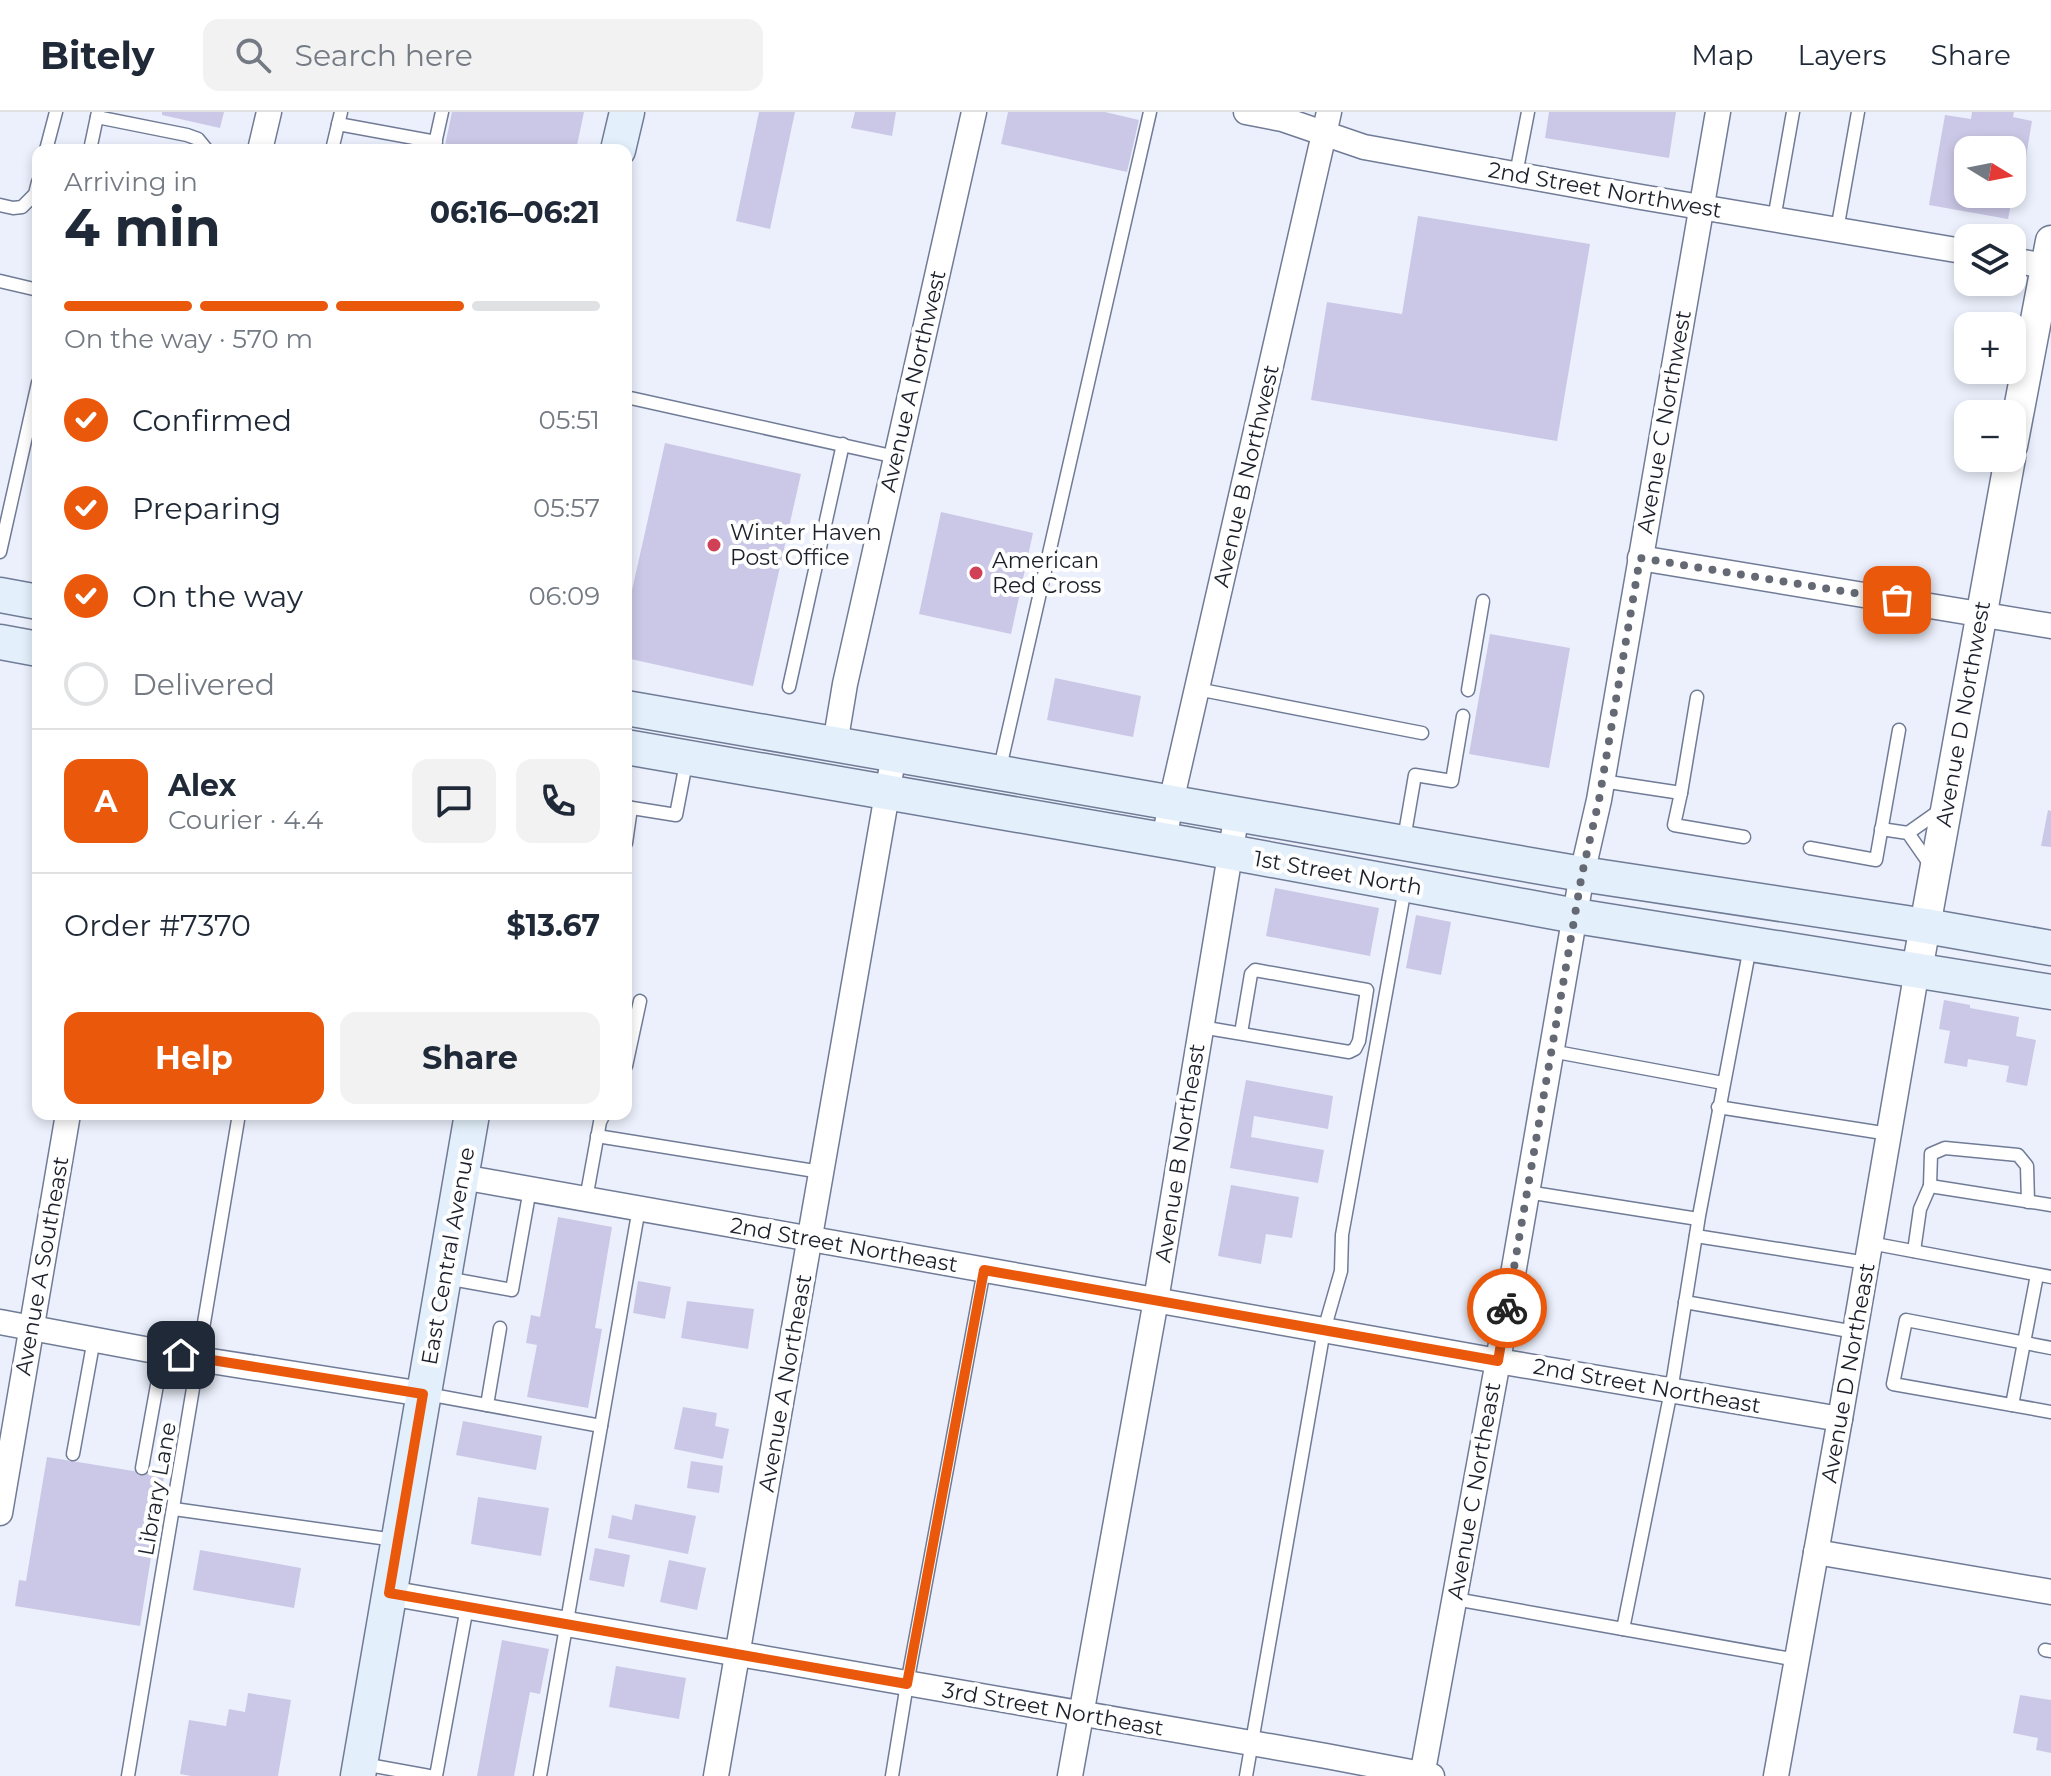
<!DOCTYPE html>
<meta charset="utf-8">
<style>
:root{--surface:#fff;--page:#f2f2f3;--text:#1f2937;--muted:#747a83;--line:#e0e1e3;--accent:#ea580c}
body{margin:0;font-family:Montserrat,sans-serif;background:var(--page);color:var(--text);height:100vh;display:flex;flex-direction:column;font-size:30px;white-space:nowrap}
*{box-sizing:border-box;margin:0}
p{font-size:26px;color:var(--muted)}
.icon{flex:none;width:44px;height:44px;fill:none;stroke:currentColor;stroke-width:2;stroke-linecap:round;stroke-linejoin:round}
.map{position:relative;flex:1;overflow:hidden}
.drawer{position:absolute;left:32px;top:32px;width:600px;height:976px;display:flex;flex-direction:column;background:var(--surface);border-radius:16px;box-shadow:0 4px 12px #0003}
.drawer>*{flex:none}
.needle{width:52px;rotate:100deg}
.buttons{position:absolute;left:1954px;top:24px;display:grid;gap:16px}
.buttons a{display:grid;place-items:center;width:72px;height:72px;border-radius:16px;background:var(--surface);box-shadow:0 4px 12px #0003;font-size:40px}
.pin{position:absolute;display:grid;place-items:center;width:68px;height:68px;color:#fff;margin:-34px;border-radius:16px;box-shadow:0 4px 12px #0006}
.courier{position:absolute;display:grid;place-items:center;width:80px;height:80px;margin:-40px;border:6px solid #ea580c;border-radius:50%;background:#fff;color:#222;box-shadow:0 2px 10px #0007}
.summary em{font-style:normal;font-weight:700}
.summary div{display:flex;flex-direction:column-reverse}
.summary{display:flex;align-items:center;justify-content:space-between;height:136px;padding:0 32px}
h1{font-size:52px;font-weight:700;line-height:60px}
.bar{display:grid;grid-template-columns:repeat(4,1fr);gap:12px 8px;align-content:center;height:96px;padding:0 32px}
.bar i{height:10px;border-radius:6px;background:var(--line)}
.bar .selected{background:var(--accent)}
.bar p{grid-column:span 4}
.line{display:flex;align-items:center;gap:20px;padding:0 32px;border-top:2px solid var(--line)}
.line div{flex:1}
.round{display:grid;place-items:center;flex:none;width:84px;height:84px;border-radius:16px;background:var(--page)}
ol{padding:0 32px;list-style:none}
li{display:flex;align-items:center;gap:24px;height:88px}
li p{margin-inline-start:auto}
li .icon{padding:8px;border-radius:50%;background:var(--accent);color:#fff;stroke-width:4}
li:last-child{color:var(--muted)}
li i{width:44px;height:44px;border:4px solid var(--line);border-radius:50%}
.cta{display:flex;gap:16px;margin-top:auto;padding:16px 32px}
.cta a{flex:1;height:92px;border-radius:16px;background:var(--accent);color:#fff;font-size:32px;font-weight:700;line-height:92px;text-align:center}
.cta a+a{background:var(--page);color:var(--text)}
header{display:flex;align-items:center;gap:48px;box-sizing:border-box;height:112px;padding:0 40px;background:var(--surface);border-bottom:2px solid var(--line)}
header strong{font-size:38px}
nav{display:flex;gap:44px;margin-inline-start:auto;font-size:28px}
.search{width:560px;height:72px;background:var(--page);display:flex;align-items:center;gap:20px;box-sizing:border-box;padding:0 28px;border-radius:16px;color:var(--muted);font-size:30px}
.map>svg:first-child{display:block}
.building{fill:#cbc8e7}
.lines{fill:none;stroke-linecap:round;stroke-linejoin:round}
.service-casing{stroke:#707b96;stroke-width:15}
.minor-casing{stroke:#707b96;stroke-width:27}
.tertiary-casing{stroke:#707b96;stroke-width:33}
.secondary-casing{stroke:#707b96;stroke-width:37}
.service{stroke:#fff;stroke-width:12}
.minor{stroke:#fff;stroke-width:24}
.tertiary{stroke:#fff;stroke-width:30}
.secondary{stroke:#e3f0fb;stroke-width:34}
.done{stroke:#646974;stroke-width:8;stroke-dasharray:0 14.4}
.route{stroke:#ea580c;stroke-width:10}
.poi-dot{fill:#d04056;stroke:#fff;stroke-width:3}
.labels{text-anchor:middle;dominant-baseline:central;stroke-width:8;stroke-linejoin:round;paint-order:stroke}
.street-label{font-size:22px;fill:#1c202b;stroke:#fff}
.poi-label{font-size:22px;fill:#1c202b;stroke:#fff;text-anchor:start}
</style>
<header>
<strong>Bitely</strong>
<div class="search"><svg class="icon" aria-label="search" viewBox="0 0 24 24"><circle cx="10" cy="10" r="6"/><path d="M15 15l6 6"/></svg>Search here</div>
<nav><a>Map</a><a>Layers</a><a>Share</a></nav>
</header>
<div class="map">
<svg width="2051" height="1664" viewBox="0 0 2051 1664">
<rect width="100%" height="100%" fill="#ebf0fc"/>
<g class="building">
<path d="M162 0H224L220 16 162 3Z"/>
<path d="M452 0H584L576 38H444Z"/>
<path d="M759 0H795L770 117 736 109Z"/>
<path d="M855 0H896L892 24 851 16Z"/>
<path d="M1008 0H1105L1139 8 1127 60 1001 32Z"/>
<path d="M1549 0H1676L1669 46 1545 26Z"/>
<path d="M1972 0H2014L2013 5 2032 9 2026 45 2019 43 2014 76H2012V38H1968V82H2013L2008 107 1929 93 1945 3 1971 7Z"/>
<path d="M1418 104 1590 132 1557 329 1311 288 1327 190 1402 202Z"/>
<path d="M665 331 801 362 753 574 626 546V505Z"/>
<path d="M941 400 1033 421 1011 522 919 502Z"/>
<path d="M1490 522 1570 536 1549 656 1469 642Z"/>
<path d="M1055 566 1141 584 1133 625 1047 608Z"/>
<path d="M2048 698 2051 699V735L2041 734Z"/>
<path d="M1275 776 1379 796 1370 844 1266 824Z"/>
<path d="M1416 803 1451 810 1441 863 1406 856Z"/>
<path d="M1944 888 1970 893V896L2019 905 2016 924 2036 928 2027 974 2006 970 2009 954 1968 947 1967 955 1944 951 1950 919 1939 917Z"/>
<path d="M1246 968 1333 984 1328 1017 1254 1004 1251 1025 1324 1038 1318 1071 1230 1056Z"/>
<path d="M1231 1073 1299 1085 1292 1126 1266 1122 1261 1152 1218 1144Z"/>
<path d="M558 1105 612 1115 595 1216 602 1217 588 1296 527 1285 537 1233 526 1231 531 1203 540 1205Z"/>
<path d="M638 1169 671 1175 665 1207 633 1201Z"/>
<path d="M687 1189 754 1197 748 1237 681 1226Z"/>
<path d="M683 1295 717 1301 715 1314 729 1317 723 1347 674 1337Z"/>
<path d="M463 1309 542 1324 536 1358 456 1343Z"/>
<path d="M47 1345 164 1364 140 1514 15 1494 19 1468 26 1469Z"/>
<path d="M691 1349 723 1354 719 1381 687 1376Z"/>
<path d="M478 1385 549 1396 541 1444 471 1432Z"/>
<path d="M635 1392 696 1404 688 1442 608 1426 612 1403 632 1408Z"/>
<path d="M595 1436 630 1443 624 1475 589 1468Z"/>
<path d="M200 1438 301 1456 294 1496 193 1478Z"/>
<path d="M669 1448 706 1456 697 1498 660 1490Z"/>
<path d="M502 1528 549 1537 540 1582 530 1580 514 1664H477Z"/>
<path d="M616 1554 686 1566 679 1607 609 1595Z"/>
<path d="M248 1581 291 1588 278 1664H191L180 1662 189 1608 226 1614 229 1597 245 1600Z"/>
<path d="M2020 1583 2051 1588V1641L2036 1638 2038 1626 2013 1621Z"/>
</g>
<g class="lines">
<defs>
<g id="service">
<path d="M97 5 187 23 198 27 207 38"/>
<path d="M338 12 436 30"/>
<path d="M434 36 442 0"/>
<path d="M46 38 56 0"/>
<path d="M90 38 98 0"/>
<path d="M332 38 341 0"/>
<path d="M1516 62 1528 0"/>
<path d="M0 93 13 96 22 95 35 82 38 70"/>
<path d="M1774 107 1793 0"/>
<path d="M1837 118 1858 0"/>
<path d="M0 169 38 178"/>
<path d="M626 285 896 345"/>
<path d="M0 440 38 271"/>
<path d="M789 575 843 332"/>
<path d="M1197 577 1422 621"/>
<path d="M1468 578 1483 489"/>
<path d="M999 660 1150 0"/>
<path d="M1602 669 1681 681 1697 585"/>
<path d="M1681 681 1674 713 1744 725"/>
<path d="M626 695 676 703 687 646"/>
<path d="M1881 717 1908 721 1931 754"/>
<path d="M1908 721 1942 697"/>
<path d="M1404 727 1415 663 1452 669 1463 604"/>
<path d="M626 731 631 696"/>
<path d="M1810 736 1876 748 1899 618"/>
<path d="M1201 915 1349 940 1355 937 1359 929 1367 878 1255 858 1251 862 1241 921"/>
<path d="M1551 939 1723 971"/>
<path d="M626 954 640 889"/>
<path d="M1718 995 1889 1022"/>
<path d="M597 1024 821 1060"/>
<path d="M1930 1074 1931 1042 1945 1036 2018 1043 2027 1054 2028 1090"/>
<path d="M1527 1080 1698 1107"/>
<path d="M586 1087 600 1010 604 1002"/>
<path d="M1696 1124 1867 1151"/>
<path d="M1870 1131 2051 1165"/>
<path d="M1914 1139 1920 1097 1930 1074 2051 1093"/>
<path d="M446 1166 512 1178 530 1077"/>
<path d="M1685 1190 1855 1220"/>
<path d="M2051 1236 1906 1208 1893 1272 2051 1300"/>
<path d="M427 1282 601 1314"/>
<path d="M487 1293 500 1216"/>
<path d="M2012 1293 2037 1163"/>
<path d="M73 1342 94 1227"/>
<path d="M142 1356 163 1240"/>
<path d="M174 1397 395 1428"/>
<path d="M1455 1487 1623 1517 1671 1279 1699 1104 1750 835"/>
<path d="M1623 1517 1797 1548"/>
<path d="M2045 1538 2051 1539"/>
<path d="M363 1652 429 1664"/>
<path d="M128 1664 239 1002"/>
<path d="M436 1664 467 1495"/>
<path d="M540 1664 639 1096"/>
<path d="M892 1664 907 1572 984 1158"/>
<path d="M1246 1664 1324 1218 1341 1159 1342 1123 1405 776"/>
</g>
<g id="minor">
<path d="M1246 0 1282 7 1364 35 1641 85 1968 140"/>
<path d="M260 38 269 0"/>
<path d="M2012 148 2051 155"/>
<path d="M1640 446 2051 514"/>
<path d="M835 632 845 572 974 0"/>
<path d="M1164 729 1171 690 1329 0"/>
<path d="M462 1065 1498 1249 1840 1307"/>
<path d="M0 1210 198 1247 423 1282"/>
<path d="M0 1401 68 1002"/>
<path d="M1816 1440 2051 1480"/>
<path d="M389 1481 1326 1644 1432 1664"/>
<path d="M716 1664 894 642"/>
<path d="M1070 1664 1156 1188 1237 701"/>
<path d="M1422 1664 1498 1249 1582 762 1599 688 1718 0"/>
<path d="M1776 1664 1840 1307 1917 858"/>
</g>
<g id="tertiary">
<path d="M2012 334 2051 129"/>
<path d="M1917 858 2010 346"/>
</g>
<g id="secondary">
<path d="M618 38 627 0"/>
<path d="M0 483 38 490"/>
<path d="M0 530 38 537"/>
<path d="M626 596 1582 762 1926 814 2051 836"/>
<path d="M626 635 1186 732 1576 804 2051 880"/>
<path d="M358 1664 472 1002"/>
</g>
</defs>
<use href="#service" class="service-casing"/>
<use href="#minor" class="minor-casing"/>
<use href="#tertiary" class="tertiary-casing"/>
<use href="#secondary" class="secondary-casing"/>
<use href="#service" class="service"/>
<use href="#minor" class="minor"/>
<use href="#tertiary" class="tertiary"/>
<use href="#secondary" class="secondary"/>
</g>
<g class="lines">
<path class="done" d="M1507 1196 1582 762 1599 688 1640 446 1897 488"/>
<path class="route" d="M181 1243 423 1282 389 1481 907 1572 984 1158 1498 1249 1507 1196"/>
</g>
<g class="poi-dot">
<circle cx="714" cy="433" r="8"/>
<circle cx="976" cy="461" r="8"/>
</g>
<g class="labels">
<g class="street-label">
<text transform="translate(1605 78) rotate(10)">2nd Street Northwest</text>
<text transform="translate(913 269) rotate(-77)">Avenue A Northwest</text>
<text transform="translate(1664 310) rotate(-80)">Avenue C Northwest</text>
<text transform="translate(1246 364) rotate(-77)">Avenue B Northwest</text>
<text transform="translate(1963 602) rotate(-80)">Avenue D Northwest</text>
<text transform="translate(1338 761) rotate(10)">1st Street North</text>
<text transform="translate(1180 1041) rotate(-81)">Avenue B Northeast</text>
<text transform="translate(844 1133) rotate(10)">2nd Street Northeast</text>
<text transform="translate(448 1144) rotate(-80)">East Central Avenue</text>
<text transform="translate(42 1154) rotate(-80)">Avenue A Southeast</text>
<text transform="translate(1848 1261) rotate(-80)">Avenue D Northeast</text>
<text transform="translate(785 1271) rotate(-80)">Avenue A Northeast</text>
<text transform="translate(1647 1274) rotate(10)">2nd Street Northeast</text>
<text transform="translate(157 1377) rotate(-80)">Library Lane</text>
<text transform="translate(1474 1379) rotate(-80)">Avenue C Northeast</text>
<text transform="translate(1053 1597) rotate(10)">3rd Street Northeast</text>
</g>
<g class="poi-label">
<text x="730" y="420">Winter Haven<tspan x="730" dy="25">Post Office</tspan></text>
<text x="992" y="448">American<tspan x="992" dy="25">Red Cross</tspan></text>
</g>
</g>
</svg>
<div class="buttons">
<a><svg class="needle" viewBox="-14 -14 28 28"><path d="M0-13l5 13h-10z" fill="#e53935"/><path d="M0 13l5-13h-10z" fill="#747a83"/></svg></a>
<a><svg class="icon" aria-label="layers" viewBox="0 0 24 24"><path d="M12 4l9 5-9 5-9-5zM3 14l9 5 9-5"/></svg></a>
<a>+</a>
<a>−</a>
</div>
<div class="pin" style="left:1897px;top:488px;background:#ea580c"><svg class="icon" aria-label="bag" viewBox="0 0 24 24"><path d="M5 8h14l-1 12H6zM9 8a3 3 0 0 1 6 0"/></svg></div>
<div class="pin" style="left:181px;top:1243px;background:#1f2937"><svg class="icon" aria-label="home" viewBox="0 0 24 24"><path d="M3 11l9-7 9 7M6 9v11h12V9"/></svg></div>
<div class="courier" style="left:1507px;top:1196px"><svg class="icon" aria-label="bike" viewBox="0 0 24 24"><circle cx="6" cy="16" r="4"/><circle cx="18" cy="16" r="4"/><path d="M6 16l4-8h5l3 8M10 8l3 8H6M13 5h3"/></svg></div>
<section class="drawer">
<div class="summary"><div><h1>4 min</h1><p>Arriving in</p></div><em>06:16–06:21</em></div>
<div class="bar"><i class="selected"></i><i class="selected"></i><i class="selected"></i><i></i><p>On the way · 570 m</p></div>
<ol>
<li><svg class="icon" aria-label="check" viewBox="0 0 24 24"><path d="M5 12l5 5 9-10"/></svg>Confirmed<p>05:51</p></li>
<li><svg class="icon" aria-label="check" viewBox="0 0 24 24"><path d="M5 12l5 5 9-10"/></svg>Preparing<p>05:57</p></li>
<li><svg class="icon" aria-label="check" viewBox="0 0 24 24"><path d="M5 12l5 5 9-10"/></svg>On the way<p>06:09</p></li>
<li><i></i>Delivered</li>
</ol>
<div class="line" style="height:144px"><b class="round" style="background:var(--accent);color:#fff">A</b><div><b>Alex</b><p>Courier · 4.4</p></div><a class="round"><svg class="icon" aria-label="chat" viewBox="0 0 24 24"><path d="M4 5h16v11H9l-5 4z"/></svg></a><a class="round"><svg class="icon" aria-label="phone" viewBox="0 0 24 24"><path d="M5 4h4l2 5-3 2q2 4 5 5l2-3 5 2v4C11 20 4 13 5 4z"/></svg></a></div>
<div class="line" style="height:104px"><div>Order #7370</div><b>$13.67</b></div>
<div class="cta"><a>Help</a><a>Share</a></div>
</section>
</div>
